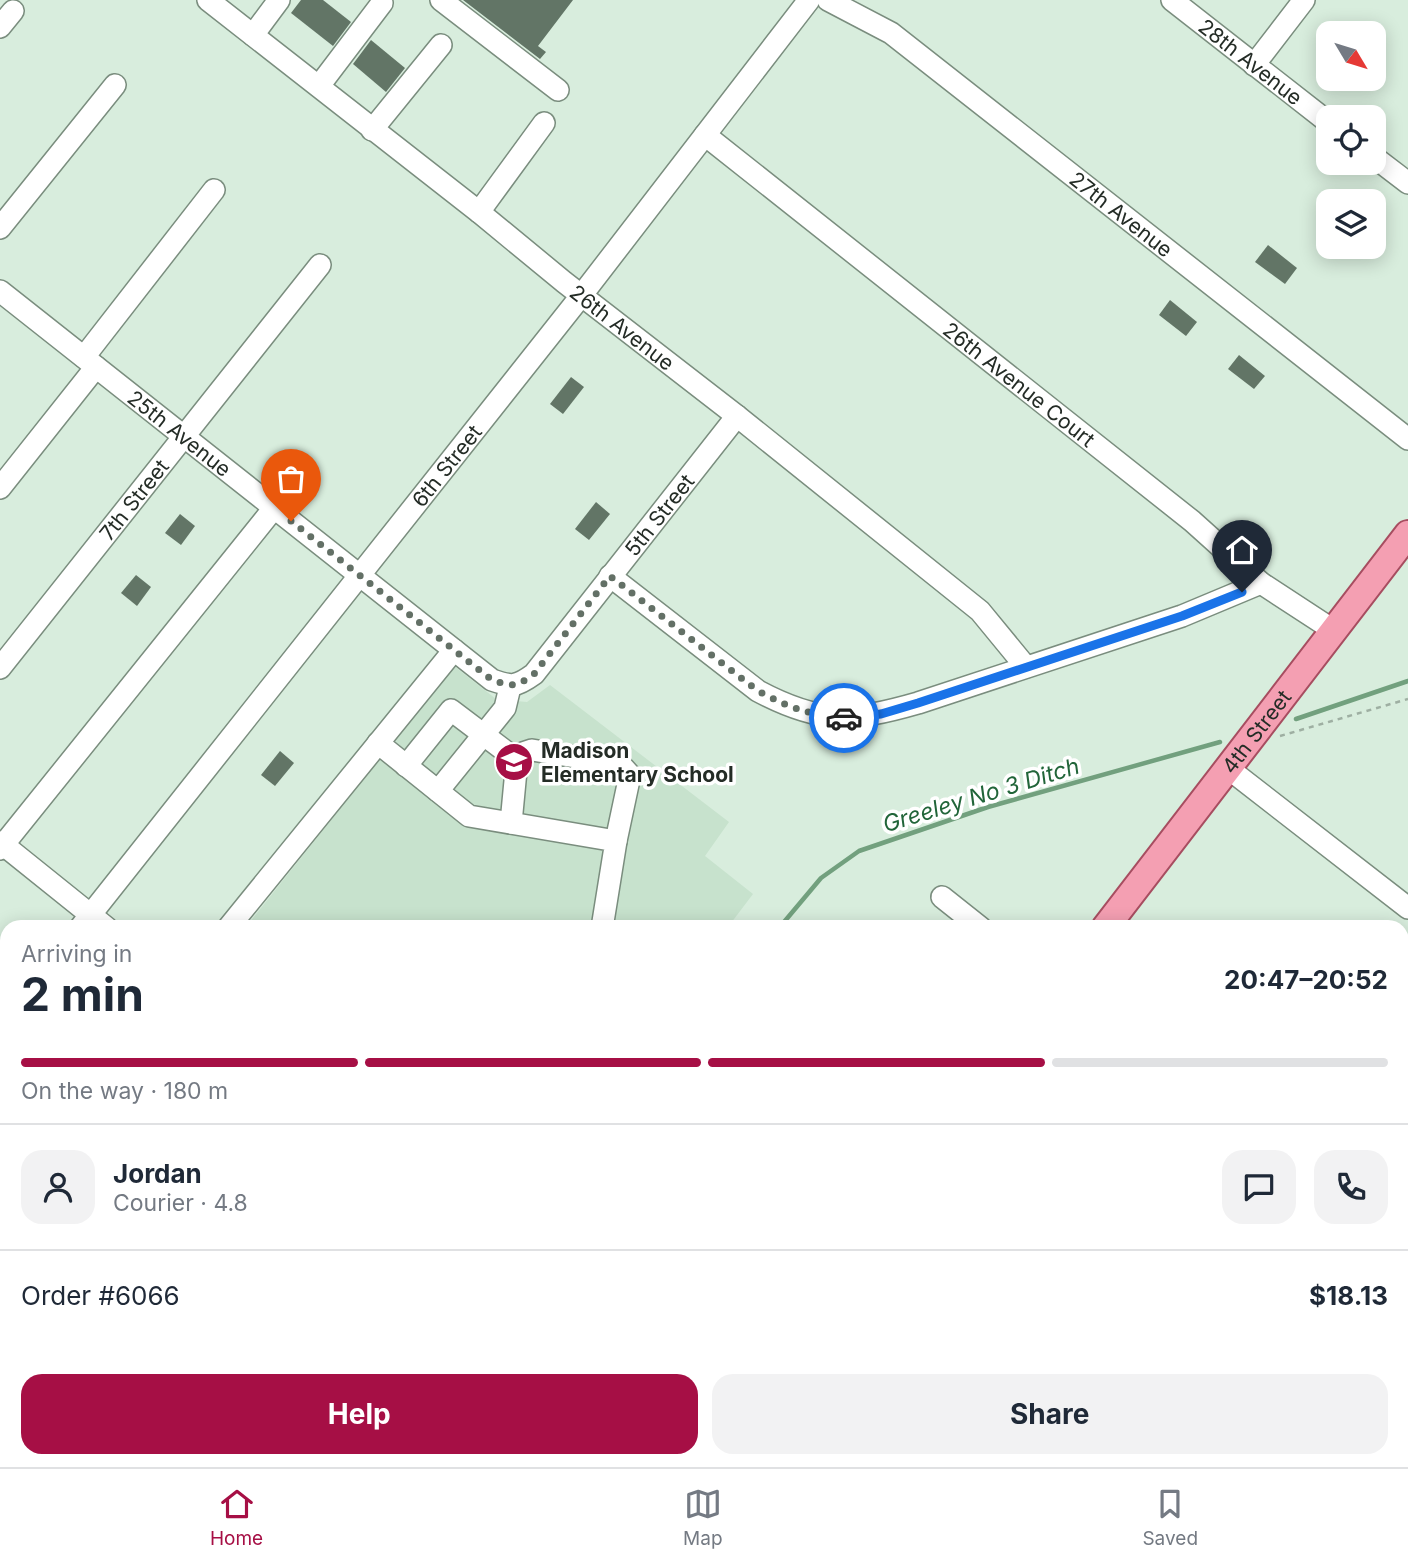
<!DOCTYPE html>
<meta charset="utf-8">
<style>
:root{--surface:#fff;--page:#f2f2f3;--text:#1f2937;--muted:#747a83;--line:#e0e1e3;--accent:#a60f45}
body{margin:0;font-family:Inter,sans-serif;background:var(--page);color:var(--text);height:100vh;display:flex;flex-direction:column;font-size:26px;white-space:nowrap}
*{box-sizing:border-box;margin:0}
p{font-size:23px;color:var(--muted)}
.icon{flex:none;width:38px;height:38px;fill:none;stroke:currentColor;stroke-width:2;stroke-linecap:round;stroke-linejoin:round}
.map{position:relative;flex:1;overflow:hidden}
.details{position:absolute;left:0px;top:920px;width:1409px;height:548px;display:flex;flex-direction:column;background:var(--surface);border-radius:21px 21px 0 0;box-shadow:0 4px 18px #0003}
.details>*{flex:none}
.needle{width:46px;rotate:128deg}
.buttons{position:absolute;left:1316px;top:21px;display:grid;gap:14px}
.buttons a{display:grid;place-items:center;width:70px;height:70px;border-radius:14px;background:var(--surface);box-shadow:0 4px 18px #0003;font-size:35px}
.pin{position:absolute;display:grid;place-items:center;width:60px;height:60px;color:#fff;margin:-72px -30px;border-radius:50% 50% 50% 0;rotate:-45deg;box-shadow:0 0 7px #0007}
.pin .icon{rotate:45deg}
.courier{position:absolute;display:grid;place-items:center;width:70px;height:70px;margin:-35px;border:5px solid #1a73e8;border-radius:50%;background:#fff;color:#222;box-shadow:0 2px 9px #0007}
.headline em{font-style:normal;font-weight:700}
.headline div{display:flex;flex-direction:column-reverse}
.headline{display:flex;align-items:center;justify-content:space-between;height:119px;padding:0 21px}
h1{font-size:46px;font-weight:700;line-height:52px}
.bar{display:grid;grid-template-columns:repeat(4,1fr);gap:10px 7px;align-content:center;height:84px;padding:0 21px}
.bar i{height:9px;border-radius:5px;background:var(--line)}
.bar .selected{background:var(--accent)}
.bar p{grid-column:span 4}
.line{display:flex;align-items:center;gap:18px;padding:0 21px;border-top:2px solid var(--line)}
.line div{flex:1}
.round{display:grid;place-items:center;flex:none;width:74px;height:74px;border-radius:21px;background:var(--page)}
.action{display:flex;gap:14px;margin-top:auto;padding:14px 21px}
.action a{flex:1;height:80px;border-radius:21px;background:var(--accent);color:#fff;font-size:28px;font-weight:700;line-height:80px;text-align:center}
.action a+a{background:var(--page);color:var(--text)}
.tab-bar{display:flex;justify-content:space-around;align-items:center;height:98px;border-top:2px solid var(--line);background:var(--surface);font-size:19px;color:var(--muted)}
.tab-bar a{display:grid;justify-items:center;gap:4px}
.tab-bar .selected{color:var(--accent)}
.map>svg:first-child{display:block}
.built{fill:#c7e2cd}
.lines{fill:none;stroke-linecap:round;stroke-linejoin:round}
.stream{stroke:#72a07e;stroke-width:4.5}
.building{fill:#627566}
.minor-casing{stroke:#7a8d7e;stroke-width:24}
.major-casing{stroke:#a74d60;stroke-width:30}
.path{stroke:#9eafa2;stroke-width:2.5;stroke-dasharray:5 5;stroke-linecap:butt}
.minor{stroke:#fff;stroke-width:21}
.major{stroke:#f49fb2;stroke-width:26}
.done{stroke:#637066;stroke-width:7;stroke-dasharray:0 12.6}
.route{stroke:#1a73e8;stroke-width:9}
.labels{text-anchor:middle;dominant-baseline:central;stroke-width:7;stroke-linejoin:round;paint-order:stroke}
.street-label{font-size:21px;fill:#242c26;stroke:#fff}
.poi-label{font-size:21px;font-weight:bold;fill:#242c26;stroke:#fff;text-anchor:start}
.water-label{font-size:23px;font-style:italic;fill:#216539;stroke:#fff}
</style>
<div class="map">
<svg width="1408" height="1467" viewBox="0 0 1408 1467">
<rect width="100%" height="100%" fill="#d8eddd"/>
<path class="built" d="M454 666 496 699 527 702 550 685 729 822 705 856 753 894 728 927 245 928Z"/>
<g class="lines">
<g class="stream">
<path d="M1296 719 1408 681"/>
<path d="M779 928 821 878 859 851 988 807 1220 742"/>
<path d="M1207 1461 1214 1467"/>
<path d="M652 1467 660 1461"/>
</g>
</g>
<g class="building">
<path d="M301 0H323L351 22 333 46 291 13Z"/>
<path d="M463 0H573L538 46 546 52 540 59Z"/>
<path d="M371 40 405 68 386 92 353 64Z"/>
<path d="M1268 245 1297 268 1285 284 1255 262Z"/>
<path d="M1170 300 1197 322 1186 336 1159 315Z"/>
<path d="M1239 355 1265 376 1254 389 1228 369Z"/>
<path d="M571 377 584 387 563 414 550 404Z"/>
<path d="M596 502 610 514 589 540 575 529Z"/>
<path d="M180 514 195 526 181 545 165 533Z"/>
<path d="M136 575 151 587 137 606 121 593Z"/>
<path d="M280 751 294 763 275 786 261 775Z"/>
</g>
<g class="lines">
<defs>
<g id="minor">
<path id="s1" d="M208 0 479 212 564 282 737 416 980 611 1026 667"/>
<path d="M441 0 558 90"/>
<path id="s2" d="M828 0 891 33 1408 439"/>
<path id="s3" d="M1172 0 1328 122"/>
<path d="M0 27 13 11"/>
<path d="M253 35 279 0"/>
<path d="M1254 65 1304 0"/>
<path d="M319 86 382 3"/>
<path d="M372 130 441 45"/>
<path id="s4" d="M705 135 1192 521 1261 583 1333 630"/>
<path d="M1374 157 1408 183"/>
<path d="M479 212 544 123"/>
<path d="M0 228 115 85"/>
<path id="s5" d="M0 291 492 680C512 687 516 687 534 674L737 416"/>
<path d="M84 357 214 190"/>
<path d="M0 488 96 367"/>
<path d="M610 576 758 691C820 724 852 722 918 703L1182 616 1261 583"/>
<path id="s6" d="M0 668 320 265"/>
<path d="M378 743 469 816 616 841 602 928"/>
<path d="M406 766 451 710 517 760"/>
<path d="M1229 769 1408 908"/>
<path d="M438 791 505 708 510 687"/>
<path d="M511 823 517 760 523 753 532 750 620 764 630 775 616 841"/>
<path d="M0 842 107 928"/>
<path d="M0 849 274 508"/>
<path d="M942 897 981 928"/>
<path id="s7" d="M80 928 581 296 809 0"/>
<path d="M228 928 454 650"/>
<path d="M0 1028 7 1020"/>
<path d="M1402 1198 1408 1200"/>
<path d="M0 1216 7 1207"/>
<path d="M1402 1310 1408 1302"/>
<path d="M18 1461 25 1467"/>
<path d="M851 1461 854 1467"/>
<path d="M899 1461 904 1467"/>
<path d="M1400 1461 1407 1467"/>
<path d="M0 1463 5 1451"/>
<path d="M1279 1467 1284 1461"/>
</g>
<g id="major">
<path id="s8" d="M1105 928 1408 534"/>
<path d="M577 1467 587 1461"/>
</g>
</defs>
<use href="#minor" class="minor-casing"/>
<use href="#major" class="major-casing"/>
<path class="path" d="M1280 736 1408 699"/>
<use href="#minor" class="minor"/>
<use href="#major" class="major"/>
</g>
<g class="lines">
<path class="done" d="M291 521 492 680C513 687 516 687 534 674L610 576 758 691C788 707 809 715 844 718"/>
<path class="route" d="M844 718 881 714 918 703 1182 616 1242 592"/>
</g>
<defs>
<symbol id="school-disc" viewBox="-11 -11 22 22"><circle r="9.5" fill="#a60f45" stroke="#fff"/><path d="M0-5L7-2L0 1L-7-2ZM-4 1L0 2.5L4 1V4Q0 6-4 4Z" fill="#fff"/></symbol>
</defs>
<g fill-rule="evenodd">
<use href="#school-disc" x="492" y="740" width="44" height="44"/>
</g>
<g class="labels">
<g class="street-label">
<text stroke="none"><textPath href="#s3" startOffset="100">28th Avenue</textPath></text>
<text stroke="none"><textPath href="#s2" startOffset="364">27th Avenue</textPath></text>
<text stroke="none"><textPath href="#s1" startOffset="528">26th Avenue</textPath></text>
<text stroke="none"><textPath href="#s4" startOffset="401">26th Avenue Court</textPath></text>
<text stroke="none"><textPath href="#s5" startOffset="229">25th Avenue</textPath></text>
<text stroke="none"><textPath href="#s7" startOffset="590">6th Street</textPath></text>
<text stroke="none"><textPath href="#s6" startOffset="215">7th Street</textPath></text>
<text stroke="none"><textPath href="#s5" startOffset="875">5th Street</textPath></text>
<text stroke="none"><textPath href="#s8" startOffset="248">4th Street</textPath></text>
</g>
<g class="poi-label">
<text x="541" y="750">Madison<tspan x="541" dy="24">Elementary School</tspan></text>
</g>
<g class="water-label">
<text transform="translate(981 795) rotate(-17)">Greeley No 3 Ditch</text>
</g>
</g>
</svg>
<div class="buttons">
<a><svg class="needle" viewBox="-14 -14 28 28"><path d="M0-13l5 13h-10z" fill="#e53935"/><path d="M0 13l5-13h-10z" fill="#747a83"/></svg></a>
<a><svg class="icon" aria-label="locate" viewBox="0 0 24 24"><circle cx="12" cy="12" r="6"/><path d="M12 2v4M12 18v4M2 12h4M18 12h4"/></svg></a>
<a><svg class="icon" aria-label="layers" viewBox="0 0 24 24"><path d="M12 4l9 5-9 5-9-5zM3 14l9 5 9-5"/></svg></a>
</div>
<div class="pin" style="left:291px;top:521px;background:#ea580c"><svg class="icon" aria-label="bag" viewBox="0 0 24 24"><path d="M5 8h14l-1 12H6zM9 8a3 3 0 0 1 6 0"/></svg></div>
<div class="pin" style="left:1242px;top:592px;background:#1f2937"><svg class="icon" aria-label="home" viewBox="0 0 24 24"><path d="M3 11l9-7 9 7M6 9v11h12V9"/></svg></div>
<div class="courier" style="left:844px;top:718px"><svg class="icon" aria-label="car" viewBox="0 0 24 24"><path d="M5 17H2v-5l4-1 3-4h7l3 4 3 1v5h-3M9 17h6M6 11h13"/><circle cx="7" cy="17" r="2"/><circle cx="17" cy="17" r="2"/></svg></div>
<section class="details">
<div class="headline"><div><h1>2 min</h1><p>Arriving in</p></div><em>20:47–20:52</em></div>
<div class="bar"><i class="selected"></i><i class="selected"></i><i class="selected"></i><i></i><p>On the way · 180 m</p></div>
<div class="line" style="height:126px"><a class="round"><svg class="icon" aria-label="person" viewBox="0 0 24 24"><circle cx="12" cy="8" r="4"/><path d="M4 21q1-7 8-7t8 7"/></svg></a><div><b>Jordan</b><p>Courier · 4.8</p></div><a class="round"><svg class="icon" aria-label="chat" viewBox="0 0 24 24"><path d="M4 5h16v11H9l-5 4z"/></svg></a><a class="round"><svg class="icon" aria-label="phone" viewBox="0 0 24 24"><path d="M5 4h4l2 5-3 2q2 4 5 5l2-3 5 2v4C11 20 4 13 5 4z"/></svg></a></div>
<div class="line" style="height:91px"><div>Order #6066</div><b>$18.13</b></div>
<div class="action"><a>Help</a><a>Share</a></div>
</section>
</div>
<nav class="tab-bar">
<a class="selected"><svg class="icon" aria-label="home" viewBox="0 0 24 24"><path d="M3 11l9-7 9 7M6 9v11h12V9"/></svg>Home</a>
<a><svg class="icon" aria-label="map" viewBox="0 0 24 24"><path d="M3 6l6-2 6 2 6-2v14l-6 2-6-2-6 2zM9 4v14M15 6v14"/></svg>Map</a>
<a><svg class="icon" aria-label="saved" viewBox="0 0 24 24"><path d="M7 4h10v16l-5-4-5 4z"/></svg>Saved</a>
</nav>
